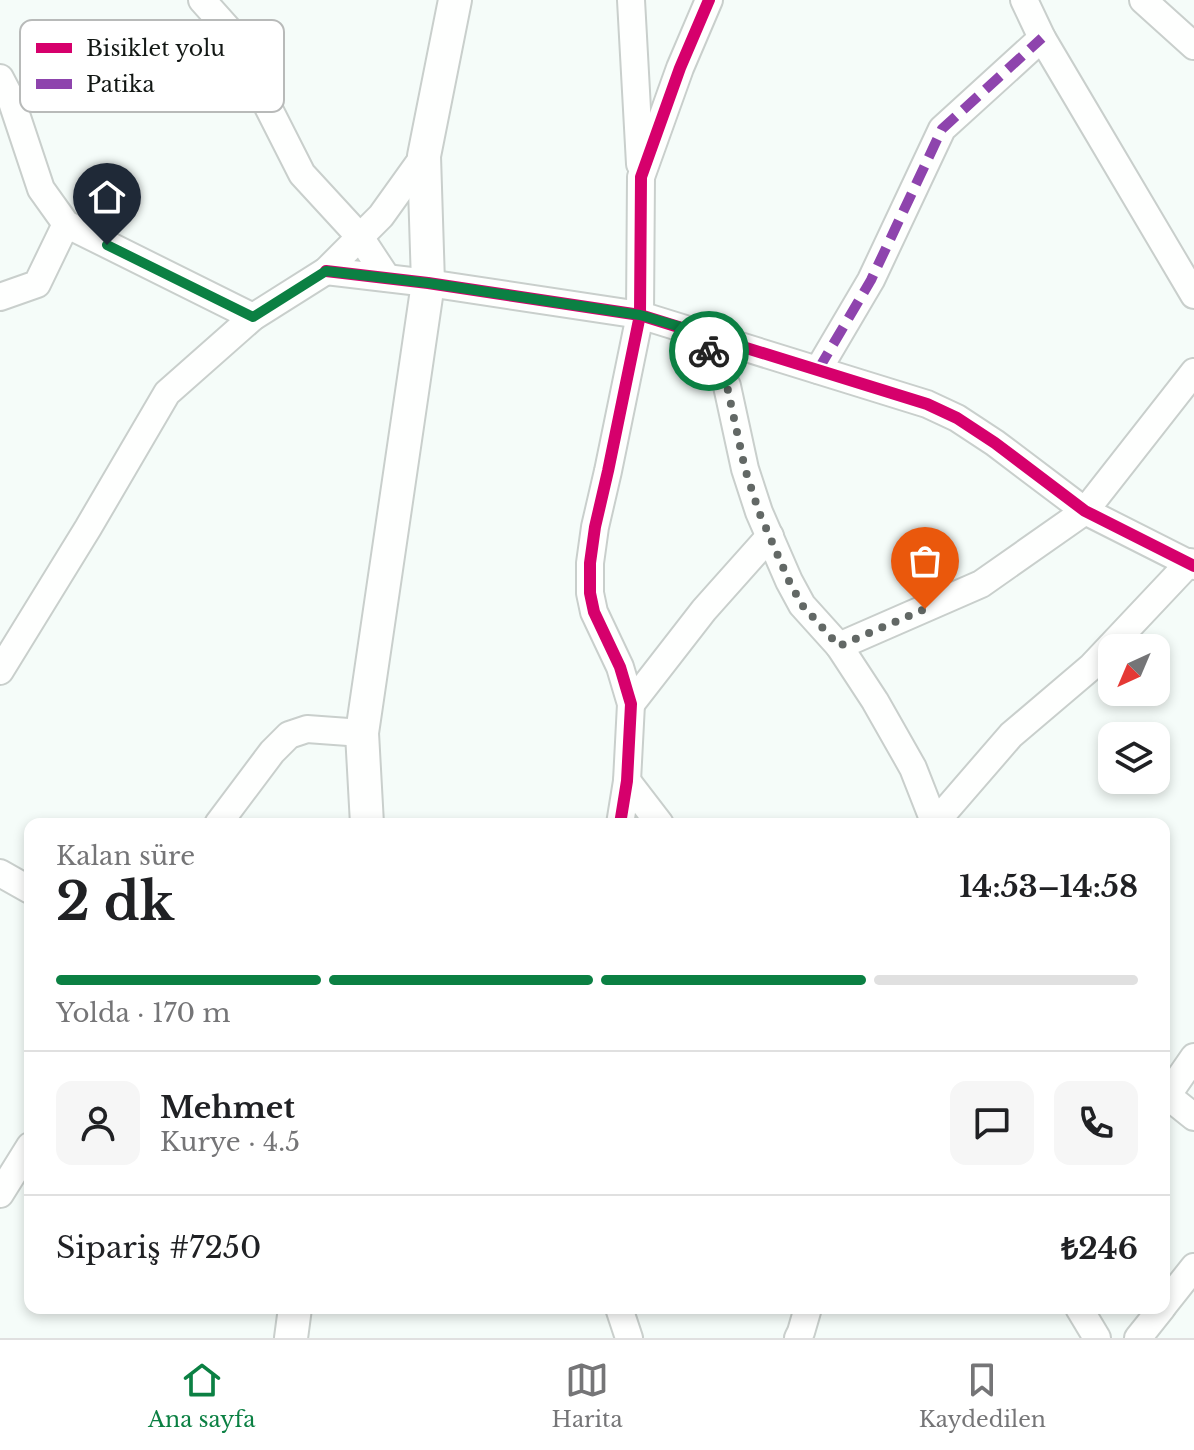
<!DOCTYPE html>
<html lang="tr">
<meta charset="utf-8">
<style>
:root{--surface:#fff;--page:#f6f6f6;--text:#202124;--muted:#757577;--line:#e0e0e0;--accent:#0b8043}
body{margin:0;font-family:"Libre Baskerville",serif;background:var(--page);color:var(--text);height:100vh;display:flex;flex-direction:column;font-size:30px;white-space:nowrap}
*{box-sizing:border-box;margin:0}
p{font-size:26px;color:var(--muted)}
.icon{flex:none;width:44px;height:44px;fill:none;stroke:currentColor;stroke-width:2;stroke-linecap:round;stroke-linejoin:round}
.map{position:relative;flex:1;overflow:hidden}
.panel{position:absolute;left:24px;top:818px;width:1146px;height:496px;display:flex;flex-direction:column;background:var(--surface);border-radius:16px;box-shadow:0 4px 12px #0003}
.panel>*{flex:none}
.needle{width:52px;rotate:224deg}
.tools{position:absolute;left:1098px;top:634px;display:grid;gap:16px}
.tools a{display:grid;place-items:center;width:72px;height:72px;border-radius:16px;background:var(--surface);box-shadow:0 4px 12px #0003;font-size:40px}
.pin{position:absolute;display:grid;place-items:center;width:68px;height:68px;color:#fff;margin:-82px -34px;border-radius:50% 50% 50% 0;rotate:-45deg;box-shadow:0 0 8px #0007}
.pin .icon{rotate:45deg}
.courier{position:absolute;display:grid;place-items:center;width:80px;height:80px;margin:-40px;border:6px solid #0b8043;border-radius:50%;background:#fff;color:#222;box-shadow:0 2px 10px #0007}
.overview em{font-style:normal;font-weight:700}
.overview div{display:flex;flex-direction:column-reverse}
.overview{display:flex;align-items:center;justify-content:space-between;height:136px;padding:0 32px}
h1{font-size:52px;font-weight:700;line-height:60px}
.bar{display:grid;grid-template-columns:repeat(4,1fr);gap:12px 8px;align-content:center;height:96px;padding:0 32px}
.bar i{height:10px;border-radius:6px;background:var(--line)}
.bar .current{background:var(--accent)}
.bar p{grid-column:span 4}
.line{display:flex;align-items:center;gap:20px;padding:0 32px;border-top:2px solid var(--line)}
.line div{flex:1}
.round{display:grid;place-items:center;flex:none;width:84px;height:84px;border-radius:16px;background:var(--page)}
.dock{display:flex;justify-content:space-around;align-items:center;height:112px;border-top:2px solid var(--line);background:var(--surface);font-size:22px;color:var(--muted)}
.dock a{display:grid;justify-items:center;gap:4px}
.dock .current{color:var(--accent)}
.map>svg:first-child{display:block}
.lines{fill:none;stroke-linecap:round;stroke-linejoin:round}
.minor-casing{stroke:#c9cfcc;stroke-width:30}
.tertiary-casing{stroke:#c9cfcc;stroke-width:36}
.minor{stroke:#fefffe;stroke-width:26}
.tertiary{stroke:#fefffe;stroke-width:32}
.quiet{stroke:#8e44ad;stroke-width:10;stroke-dasharray:20 10;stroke-linecap:butt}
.cycleway-casing{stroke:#fff;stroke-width:17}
.cycleway{stroke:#d6006c;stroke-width:12}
.done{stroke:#626865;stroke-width:8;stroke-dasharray:0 14.4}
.route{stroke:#0b8043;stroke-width:10}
.key{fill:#fff;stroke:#b8bab9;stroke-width:2}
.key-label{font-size:22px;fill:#131815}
</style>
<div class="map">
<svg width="1194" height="1338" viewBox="0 0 1194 1338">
<rect width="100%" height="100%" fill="#f5fcf9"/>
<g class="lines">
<defs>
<g id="minor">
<path d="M202 0 244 47 263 97 302 174 360 237 387 278"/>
<path d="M631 0 640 164"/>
<path d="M1024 0 1042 38 1194 295"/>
<path d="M1143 0 1194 46"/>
<path d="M0 78 11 99 41 189 66 224 253 317"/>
<path d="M326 271 428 283 640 315 927 404 957 418 995 443 1085 511 1194 566"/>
<path d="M0 297 37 284 66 224"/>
<path d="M692 331 712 355 727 386 745 469 759 512 789 581 802 605 839 646 875 701 913 768 935 824"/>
<path d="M818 370 871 280 942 129 1042 38"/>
<path d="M839 646 981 584 1085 511 1194 372"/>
<path d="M0 671 88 528 167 393 253 317 326 271 381 216 424 156"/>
<path d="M631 704 704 610 770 536"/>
<path d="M627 781 660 824"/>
<path d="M218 824 272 752 289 735 307 729 362 733"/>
<path d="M620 824 627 781 631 704 620 667 594 612 590 593V563L595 527 608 471 640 315 641 177 680 68 709 0"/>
<path d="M934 824 1011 735 1091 667 1190 562"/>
<path d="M0 873 30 890"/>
<path d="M1164 1093 1194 1117"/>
<path d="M1167 1096 1194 1057"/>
<path d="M0 1194 30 1146"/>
<path d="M1164 1305 1194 1267"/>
<path d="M619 1308 629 1338"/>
<path d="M1079 1308 1097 1338"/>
<path d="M798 1338 801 1332 808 1308"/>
<path d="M1138 1338 1162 1308"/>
</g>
<g id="tertiary">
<path d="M367 824 362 733 428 283 424 156 455 0"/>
<path d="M291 1338 295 1308"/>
</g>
</defs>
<use href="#minor" class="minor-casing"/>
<use href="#tertiary" class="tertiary-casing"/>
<use href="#minor" class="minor"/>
<use href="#tertiary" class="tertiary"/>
<path class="quiet" d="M818 370 871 280 942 129 1042 38"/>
<defs>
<g id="cycleway">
<path d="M326 271 428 283 640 315 927 404 957 418 995 443 1085 511 1194 566"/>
<path d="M620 824 627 781 631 704 620 667 594 612 590 593V563L595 527 608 471 640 315 641 177 680 68 709 0"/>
</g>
</defs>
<use href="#cycleway" class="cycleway-casing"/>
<use href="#cycleway" class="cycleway"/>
</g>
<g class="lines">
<path class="done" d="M709 351 727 386 745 469 759 512 789 581 802 605 839 646 925 609"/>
<path class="route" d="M107 245 253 317 326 271 428 283 640 315 691 330 709 351"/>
</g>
<rect x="20" y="20" width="264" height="92" rx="12" class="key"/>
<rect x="36" y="43" width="36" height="10" fill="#d6006c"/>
<rect x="36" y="79" width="36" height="10" fill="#8e44ad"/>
<g class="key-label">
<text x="86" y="56">Bisiklet yolu</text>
<text x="86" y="92">Patika</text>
</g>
</svg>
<div class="tools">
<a><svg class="needle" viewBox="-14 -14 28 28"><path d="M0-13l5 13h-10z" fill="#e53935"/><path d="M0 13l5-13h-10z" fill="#757577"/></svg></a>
<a><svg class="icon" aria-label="layers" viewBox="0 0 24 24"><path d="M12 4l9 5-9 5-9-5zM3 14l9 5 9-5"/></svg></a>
</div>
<div class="pin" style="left:925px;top:609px;background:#ea580c"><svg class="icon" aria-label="bag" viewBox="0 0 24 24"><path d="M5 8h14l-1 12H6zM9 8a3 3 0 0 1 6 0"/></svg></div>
<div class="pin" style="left:107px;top:245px;background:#1f2937"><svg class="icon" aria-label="home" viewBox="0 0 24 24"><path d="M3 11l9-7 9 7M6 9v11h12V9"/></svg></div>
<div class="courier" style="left:709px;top:351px"><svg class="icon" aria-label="bike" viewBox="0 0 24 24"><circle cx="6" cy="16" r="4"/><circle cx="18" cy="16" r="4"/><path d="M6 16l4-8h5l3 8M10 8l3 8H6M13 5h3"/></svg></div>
<section class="panel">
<div class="overview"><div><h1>2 dk</h1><p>Kalan süre</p></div><em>14:53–14:58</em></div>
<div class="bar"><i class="current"></i><i class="current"></i><i class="current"></i><i></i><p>Yolda · 170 m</p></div>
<div class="line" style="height:144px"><a class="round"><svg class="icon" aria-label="person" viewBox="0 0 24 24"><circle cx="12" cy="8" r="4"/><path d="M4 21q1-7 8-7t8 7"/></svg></a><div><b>Mehmet</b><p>Kurye · 4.5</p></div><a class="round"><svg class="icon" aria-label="chat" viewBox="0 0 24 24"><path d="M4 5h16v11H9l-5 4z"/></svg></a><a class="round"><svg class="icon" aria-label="phone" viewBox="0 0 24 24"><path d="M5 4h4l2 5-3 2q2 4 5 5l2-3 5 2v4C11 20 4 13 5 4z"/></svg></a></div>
<div class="line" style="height:104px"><div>Sipariş #7250</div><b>₺246</b></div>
</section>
</div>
<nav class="dock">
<a class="current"><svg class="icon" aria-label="home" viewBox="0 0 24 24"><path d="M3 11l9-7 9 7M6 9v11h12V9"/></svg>Ana sayfa</a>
<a><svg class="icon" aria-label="map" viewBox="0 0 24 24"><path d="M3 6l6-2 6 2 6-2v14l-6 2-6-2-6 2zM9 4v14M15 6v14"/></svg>Harita</a>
<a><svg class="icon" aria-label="saved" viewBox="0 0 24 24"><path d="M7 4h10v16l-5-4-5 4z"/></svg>Kaydedilen</a>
</nav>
